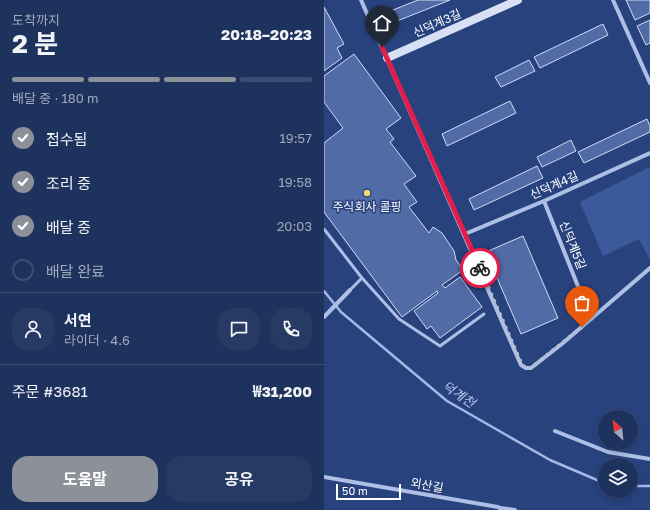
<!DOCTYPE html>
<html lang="ko">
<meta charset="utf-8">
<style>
:root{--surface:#1e325e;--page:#263a64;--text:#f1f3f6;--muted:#a1aabc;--line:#3c4d73;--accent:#8c9099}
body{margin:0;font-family:"Golos Text","Noto Sans KR",sans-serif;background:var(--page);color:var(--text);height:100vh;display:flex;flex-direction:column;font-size:15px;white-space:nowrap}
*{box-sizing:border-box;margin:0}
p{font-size:13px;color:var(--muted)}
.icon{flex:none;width:22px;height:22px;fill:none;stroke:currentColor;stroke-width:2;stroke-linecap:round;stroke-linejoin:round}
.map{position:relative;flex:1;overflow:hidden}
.side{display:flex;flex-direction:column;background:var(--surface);width:324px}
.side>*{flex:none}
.needle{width:26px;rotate:333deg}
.tools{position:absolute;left:274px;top:410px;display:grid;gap:8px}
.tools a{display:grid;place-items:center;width:40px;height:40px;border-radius:50%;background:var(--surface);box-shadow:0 2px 6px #0003,0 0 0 1px var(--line);font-size:20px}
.scale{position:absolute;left:12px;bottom:10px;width:65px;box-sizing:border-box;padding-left:4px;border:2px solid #fff;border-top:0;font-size:11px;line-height:14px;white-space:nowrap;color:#fff;-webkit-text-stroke:3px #28427e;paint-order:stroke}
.pin{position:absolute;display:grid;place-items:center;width:34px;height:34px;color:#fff;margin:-41px -17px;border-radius:50% 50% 50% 0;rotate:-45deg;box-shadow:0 0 4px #0007}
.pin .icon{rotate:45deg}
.courier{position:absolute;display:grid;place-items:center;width:40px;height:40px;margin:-20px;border:3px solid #e11d48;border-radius:50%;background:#fff;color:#222;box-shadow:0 1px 5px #0007}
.overview em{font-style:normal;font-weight:700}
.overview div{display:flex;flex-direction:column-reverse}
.overview{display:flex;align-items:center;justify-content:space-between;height:68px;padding:0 12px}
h1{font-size:26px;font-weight:700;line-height:30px}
.bar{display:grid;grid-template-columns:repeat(4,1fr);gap:6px 4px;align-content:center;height:48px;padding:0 12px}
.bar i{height:5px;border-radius:3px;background:var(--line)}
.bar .active{background:var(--accent)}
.bar p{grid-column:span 4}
.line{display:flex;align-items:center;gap:10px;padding:0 12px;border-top:1px solid var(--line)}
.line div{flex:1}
.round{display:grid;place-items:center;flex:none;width:42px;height:42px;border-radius:16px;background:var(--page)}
ol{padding:0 12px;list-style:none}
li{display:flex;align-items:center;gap:12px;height:44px}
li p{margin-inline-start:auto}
li .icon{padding:4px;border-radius:50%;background:var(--accent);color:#fff;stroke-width:4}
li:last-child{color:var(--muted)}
li i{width:22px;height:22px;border:2px solid var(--line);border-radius:50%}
.button{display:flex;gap:8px;margin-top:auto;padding:8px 12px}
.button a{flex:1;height:46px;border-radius:16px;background:var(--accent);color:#fff;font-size:16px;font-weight:700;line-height:46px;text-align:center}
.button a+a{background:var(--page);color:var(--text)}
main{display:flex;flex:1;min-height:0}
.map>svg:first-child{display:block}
.green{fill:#3c5a9b}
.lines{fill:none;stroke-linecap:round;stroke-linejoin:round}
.stream{stroke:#a3b9e5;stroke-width:2.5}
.building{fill:#516ba6;stroke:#d1dcf4}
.lane{stroke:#aebfe5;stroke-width:3}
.street{stroke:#aebfe5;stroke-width:4}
.secondary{stroke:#d7e0f5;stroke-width:8}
.done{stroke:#b4bdd2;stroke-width:4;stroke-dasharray:0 7.2}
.route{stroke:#e11d48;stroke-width:5}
.poi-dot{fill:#ecda75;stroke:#28427e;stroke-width:1.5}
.labels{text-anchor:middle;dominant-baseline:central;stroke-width:3;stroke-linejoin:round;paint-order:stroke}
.street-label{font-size:12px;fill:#fff;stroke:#28427e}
.poi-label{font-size:12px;fill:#fff;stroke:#28427e}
.water-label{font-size:13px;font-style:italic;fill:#bacaec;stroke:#28427e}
</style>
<main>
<section class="side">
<div class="overview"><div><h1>2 분</h1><p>도착까지</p></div><em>20:18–20:23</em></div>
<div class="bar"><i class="active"></i><i class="active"></i><i class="active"></i><i></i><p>배달 중 · 180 m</p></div>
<ol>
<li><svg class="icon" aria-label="check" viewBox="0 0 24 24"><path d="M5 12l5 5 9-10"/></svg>접수됨<p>19:57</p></li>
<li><svg class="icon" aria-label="check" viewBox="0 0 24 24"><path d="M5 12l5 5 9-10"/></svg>조리 중<p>19:58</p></li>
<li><svg class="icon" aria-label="check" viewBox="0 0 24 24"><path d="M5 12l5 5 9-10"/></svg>배달 중<p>20:03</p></li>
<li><i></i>배달 완료</li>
</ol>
<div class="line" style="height:72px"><a class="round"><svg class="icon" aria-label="person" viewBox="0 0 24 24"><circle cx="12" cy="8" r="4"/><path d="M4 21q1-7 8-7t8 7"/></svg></a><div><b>서연</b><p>라이더 · 4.6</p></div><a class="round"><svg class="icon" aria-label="chat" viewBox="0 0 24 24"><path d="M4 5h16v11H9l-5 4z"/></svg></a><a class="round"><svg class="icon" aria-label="phone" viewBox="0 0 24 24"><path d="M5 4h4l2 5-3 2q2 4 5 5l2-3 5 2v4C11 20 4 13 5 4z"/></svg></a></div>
<div class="line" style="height:52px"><div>주문 #3681</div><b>₩31,200</b></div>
<div class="button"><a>도움말</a><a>공유</a></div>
</section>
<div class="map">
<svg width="326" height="510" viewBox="0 0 326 510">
<rect width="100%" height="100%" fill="#28427e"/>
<path class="green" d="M326 167V260L315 239 279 256 256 202Z"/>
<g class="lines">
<g class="stream">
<path d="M0 291 17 312 123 401 226 460 273 480 281 482"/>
<path d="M307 486H326"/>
</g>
</g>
<g class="building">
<path d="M94 0H126L68 23 64 12Z"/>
<path d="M302 0H326V13L311 20Z"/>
<path d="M0 7 20 44 13 48 18 58 0 71Z"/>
<path d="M326 20V43L322 45 313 26Z"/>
<path d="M279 24 284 35 216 68 210 57Z"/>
<path d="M30 54 77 118 62 129 70 139 66 142 92 176 80 184 93 202 85 207 105 233 109 227 118 233 130 251 132 260 139 270 118 285 121 288 136 277 158 307 116 338 107 326 103 329 90 311 114 293 113 291 78 317 0 212V143L19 128 0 102V76Z"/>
<path d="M205 60 211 71 177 87 171 77Z"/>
<path d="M186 101 192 113 123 146 118 134Z"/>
<path d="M323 119 326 126V132L260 163 254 152Z"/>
<path d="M247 140 252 151 218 167 213 157Z"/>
<path d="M213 166 219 178 150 210 145 199Z"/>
<path d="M199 236 234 318 197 334 162 252Z"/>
</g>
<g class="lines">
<g class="lane">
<path d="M0 229 38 278 75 319 116 346 160 314"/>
<path d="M26 290 38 278"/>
</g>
<g class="street">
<path d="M37 0 197 365 202 368H207L239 343 326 268"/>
<path d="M289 0 326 83"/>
<path d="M220 201 267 319"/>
<path d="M141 234 220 201 326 153"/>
<path d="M0 317 26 290"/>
<path d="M231 431 284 452 326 459"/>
<path d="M0 477 174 507 179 510"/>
<path d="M176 508 191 510"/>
</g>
<path class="secondary" d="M63 58 194 0"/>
</g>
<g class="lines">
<path class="done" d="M156 268 198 365 202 368H207L258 327"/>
<path class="route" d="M58 47 156 268"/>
</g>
<circle class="poi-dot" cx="43" cy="193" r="4"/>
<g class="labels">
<g class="street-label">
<text transform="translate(113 23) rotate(-24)">신덕계3길</text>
<text transform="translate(230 185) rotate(-24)">신덕계4길</text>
<text transform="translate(249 245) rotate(68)">신덕계5길</text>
<text transform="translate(103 485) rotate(10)">외산길</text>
</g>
<g class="poi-label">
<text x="43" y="206">주식회사 콜핑</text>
</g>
<g class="water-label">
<text transform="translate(135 394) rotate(34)">덕계천</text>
</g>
</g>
</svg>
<div class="tools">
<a><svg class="needle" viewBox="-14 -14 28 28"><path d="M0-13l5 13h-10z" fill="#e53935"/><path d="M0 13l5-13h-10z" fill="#a1aabc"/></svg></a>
<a><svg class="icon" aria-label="layers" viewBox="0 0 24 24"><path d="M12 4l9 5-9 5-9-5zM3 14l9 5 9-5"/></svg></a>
</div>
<div class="scale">50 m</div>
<div class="pin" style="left:258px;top:327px;background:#ea580c"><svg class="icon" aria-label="bag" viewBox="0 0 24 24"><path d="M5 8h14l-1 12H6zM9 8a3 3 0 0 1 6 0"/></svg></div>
<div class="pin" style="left:58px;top:47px;background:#1f2937"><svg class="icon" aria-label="home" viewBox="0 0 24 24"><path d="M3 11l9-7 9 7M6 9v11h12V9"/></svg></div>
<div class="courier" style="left:156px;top:268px"><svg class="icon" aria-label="bike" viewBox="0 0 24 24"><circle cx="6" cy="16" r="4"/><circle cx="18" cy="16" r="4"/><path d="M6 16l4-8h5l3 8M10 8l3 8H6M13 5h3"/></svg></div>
</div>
</main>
